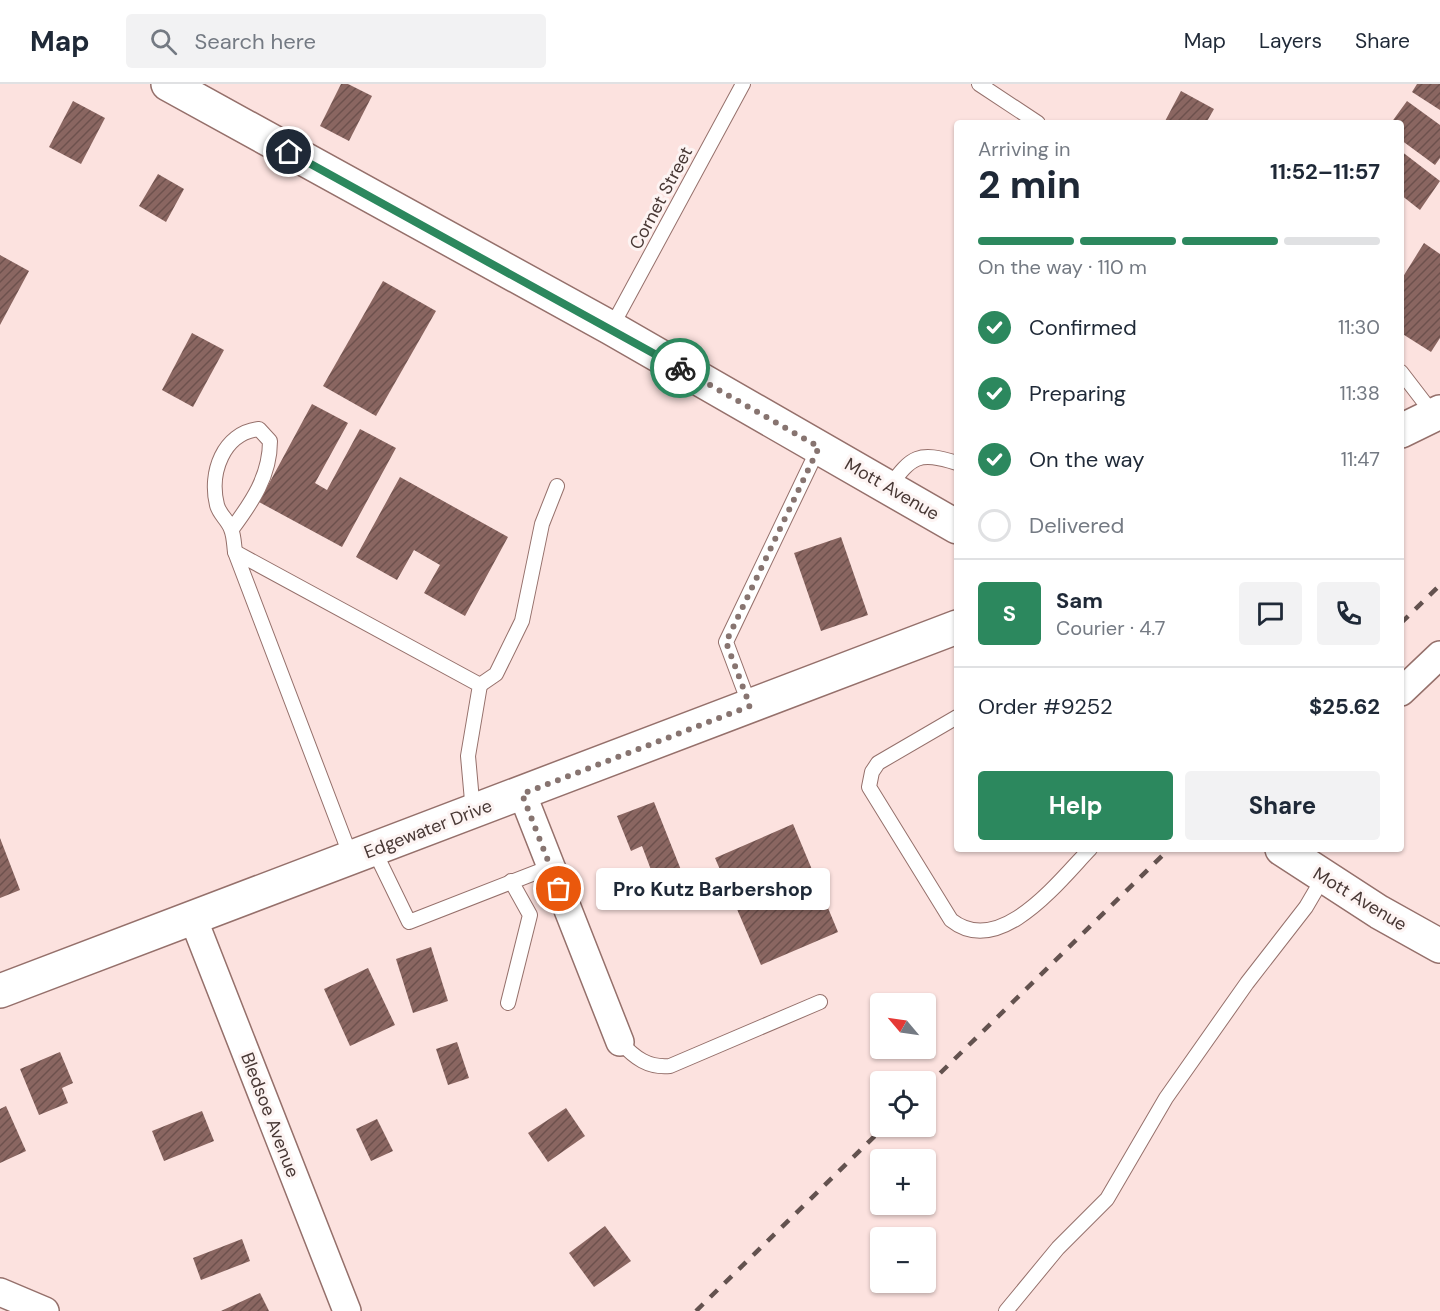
<!DOCTYPE html>
<meta charset="utf-8">
<style>
:root{--surface:#fff;--page:#f2f2f3;--text:#1f2937;--muted:#747a83;--line:#e0e1e3;--accent:#2c885e}
body{margin:0;font-family:"DM Sans",sans-serif;background:var(--page);color:var(--text);height:100vh;display:flex;flex-direction:column;font-size:22px;white-space:nowrap}
*{box-sizing:border-box;margin:0}
p{font-size:20px;color:var(--muted)}
.icon{flex:none;width:33px;height:33px;fill:none;stroke:currentColor;stroke-width:2;stroke-linecap:round;stroke-linejoin:round}
.map{position:relative;flex:1;overflow:hidden}
.details{position:absolute;left:954px;top:36px;width:450px;height:732px;display:flex;flex-direction:column;background:var(--surface);border-radius:6px;box-shadow:0 2px 4px #0004}
.details>*{flex:none}
.needle{width:39px;rotate:299deg}
.controls{position:absolute;left:870px;top:909px;display:grid;gap:12px}
.controls a{display:grid;place-items:center;width:66px;height:66px;border-radius:6px;background:var(--surface);box-shadow:0 2px 4px #0004;font-size:30px}
.pin{position:absolute;display:grid;place-items:center;width:51px;height:51px;color:#fff;margin:-26px;border:3px solid #fff;border-radius:50%;box-shadow:0 2px 6px #0007}
.courier{position:absolute;display:grid;place-items:center;width:60px;height:60px;margin:-30px;border:4px solid #2c885e;border-radius:50%;background:#fff;color:#222;box-shadow:0 2px 8px #0007}
.bubble{position:absolute;height:42px;border-radius:6px;background:var(--surface);box-shadow:0 2px 4px #0004;font-size:20px;font-weight:700;line-height:42px;text-align:center}
.summary em{font-style:normal;font-weight:700}
.summary div{display:flex;flex-direction:column-reverse}
.summary{display:flex;align-items:center;justify-content:space-between;height:102px;padding:0 24px}
h1{font-size:39px;font-weight:700;line-height:45px}
.bar{display:grid;grid-template-columns:repeat(4,1fr);gap:9px 6px;align-content:center;height:72px;padding:0 24px}
.bar i{height:8px;border-radius:4px;background:var(--line)}
.bar .current{background:var(--accent)}
.bar p{grid-column:span 4}
.line{display:flex;align-items:center;gap:15px;padding:0 24px;border-top:2px solid var(--line)}
.line div{flex:1}
.round{display:grid;place-items:center;flex:none;width:63px;height:63px;border-radius:6px;background:var(--page)}
ol{padding:0 24px;list-style:none}
li{display:flex;align-items:center;gap:18px;height:66px}
li p{margin-inline-start:auto}
li .icon{padding:6px;border-radius:50%;background:var(--accent);color:#fff;stroke-width:4}
li:last-child{color:var(--muted)}
li i{width:33px;height:33px;border:3px solid var(--line);border-radius:50%}
.button{display:flex;gap:12px;margin-top:auto;padding:12px 24px}
.button a{flex:1;height:69px;border-radius:6px;background:var(--accent);color:#fff;font-size:24px;font-weight:700;line-height:69px;text-align:center}
.button a+a{background:var(--page);color:var(--text)}
header{display:flex;align-items:center;gap:36px;box-sizing:border-box;height:84px;padding:0 30px;background:var(--surface);border-bottom:2px solid var(--line)}
header strong{font-size:28px}
nav{display:flex;gap:33px;margin-inline-start:auto;font-size:21px}
.search{width:420px;height:54px;background:var(--page);display:flex;align-items:center;gap:15px;box-sizing:border-box;padding:0 21px;border-radius:6px;color:var(--muted);font-size:22px}
.map>svg:first-child{display:block}
.building{fill:url(#building-hatch)}
.lines{fill:none;stroke-linecap:round;stroke-linejoin:round}
.lane-casing{stroke:#95706b;stroke-width:16}
.street-casing{stroke:#95706b;stroke-width:30}
.secondary-casing{stroke:#95706b;stroke-width:36}
.lane{stroke:#fff;stroke-width:14}
.street{stroke:#fff;stroke-width:27}
.secondary{stroke:#fff;stroke-width:33}
.rail{stroke:#63524f;stroke-width:4.5;stroke-dasharray:10 10;stroke-linecap:butt}
.done{stroke:#877470;stroke-width:6;stroke-dasharray:0 10.8}
.route{stroke:#2c885e;stroke-width:8}
.labels{text-anchor:middle;dominant-baseline:central;stroke-width:6;stroke-linejoin:round;paint-order:stroke}
.street-label{font-size:18px;fill:#483835;stroke:#fdf4f3}
</style>
<header>
<strong>Map</strong>
<div class="search"><svg class="icon" aria-label="search" viewBox="0 0 24 24"><circle cx="10" cy="10" r="6"/><path d="M15 15l6 6"/></svg>Search here</div>
<nav><a>Map</a><a>Layers</a><a>Share</a></nav>
</header>
<div class="map">
<svg width="1440" height="1227" viewBox="0 0 1440 1227">
<defs>
<pattern id="building-hatch" width="6" height="6" patternUnits="userSpaceOnUse" patternTransform="scale(1.5)"><rect width="6" height="6" fill="#8a6661"/><path d="M-1 1l2-2M0 6l6-6M5 7l2-2" fill="none" stroke="#6d514d"/></pattern>
</defs>
<rect width="100%" height="100%" fill="#fce2df"/>
<g class="building">
<path d="M341 0H348L372 12 349 57 320 42Z"/>
<path d="M1417 0H1440V26L1412 8Z"/>
<path d="M1181 7 1214 25 1206 39H1164Z"/>
<path d="M73 17 105 34 81 80 49 63Z"/>
<path d="M1407 17 1440 41V74L1435 81 1401 56V39H1391Z"/>
<path d="M1401 67 1440 97 1420 126 1401 111Z"/>
<path d="M158 90 184 105 166 138 139 122Z"/>
<path d="M1424 159 1440 170V254L1431 268 1401 249V196Z"/>
<path d="M0 171 29 187 0 241Z"/>
<path d="M383 197 436 227 376 332 323 302Z"/>
<path d="M192 249 224 266 193 323 162 306Z"/>
<path d="M312 320 348 339 315 399 327 406 360 345 396 364 342 463 259 418Z"/>
<path d="M400 393 508 453 465 532 424 509 440 481 414 466 397 496 356 473Z"/>
<path d="M841 453 868 531 821 547 794 469Z"/>
<path d="M654 718 685 796 659 807 642 762 631 767 617 732Z"/>
<path d="M793 740 838 848 761 881 715 774Z"/>
<path d="M0 754 20 806 0 814Z"/>
<path d="M431 863 448 917 413 929 396 875Z"/>
<path d="M368 884 395 941 350 962 324 905Z"/>
<path d="M457 958 469 994 448 1001 436 965Z"/>
<path d="M60 968 73 999 62 1004 68 1019 39 1031 20 985Z"/>
<path d="M6 1022 26 1067 0 1079V1025Z"/>
<path d="M566 1024 585 1052 548 1078 528 1049Z"/>
<path d="M202 1027 214 1057 164 1077 152 1047Z"/>
<path d="M377 1035 393 1067 371 1077 356 1045Z"/>
<path d="M605 1142 631 1177 594 1203 569 1169Z"/>
<path d="M242 1155 250 1177 201 1196 193 1174Z"/>
<path d="M260 1209 269 1227H221Z"/>
</g>
<g class="lines">
<defs>
<g id="lane">
<path d="M979 0 1038 39"/>
<path d="M611 244 743 0"/>
<path d="M1401 288 1434 331"/>
<path d="M889 403C912 372 918 367 957 379"/>
<path d="M232 445C252 418 270 392 270 357L259 345C223 349 209 389 217 421 219 430 228 436 231 445 234 452 234 461 235 468"/>
<path d="M480 601 496 590 522 537 542 440 557 402"/>
<path d="M750 622 726 558 819 363"/>
<path d="M957 633 878 679 872 688 869 703 951 836C1000 875 1059 797 1090 765"/>
<path d="M374 766 409 838 550 783"/>
<path d="M351 773 235 468 480 601 468 672 473 728"/>
<path d="M508 919 530 831 511 797"/>
<path d="M620 958C635 974 648 984 670 982L820 918"/>
<path d="M1006 1227 1058 1164 1107 1115 1166 1014 1247 899 1306 823 1323 794"/>
</g>
<g id="street">
<path d="M1401 608 1440 571"/>
<path d="M522 709 620 958"/>
<path d="M193 834 347 1227"/>
<path d="M0 1208 45 1227"/>
</g>
<g id="secondary">
<path d="M168 0 611 244 957 443"/>
<path d="M1401 347 1440 328"/>
<path d="M1282 765 1379 828 1440 862"/>
<path d="M0 907 957 543"/>
</g>
</defs>
<use href="#lane" class="lane-casing"/>
<use href="#street" class="street-casing"/>
<use href="#secondary" class="secondary-casing"/>
<use href="#lane" class="lane"/>
<use href="#street" class="street"/>
<use href="#secondary" class="secondary"/>
<g class="rail">
<path d="M1401 539 1440 501"/>
<path d="M926 1003 1169 765"/>
<path d="M696 1227 885 1042"/>
</g>
</g>
<g class="lines">
<path class="done" d="M559 805 522 710 750 622 726 558 819 363 680 284"/>
<path class="route" d="M289 68 680 284"/>
</g>
<g class="labels">
<g class="street-label">
<text transform="translate(661 114) rotate(-62)">Cornet Street</text>
<text transform="translate(892 405) rotate(30)">Mott Avenue</text>
<text transform="translate(428 745) rotate(-21)">Edgewater Drive</text>
<text transform="translate(1360 815) rotate(31)">Mott Avenue</text>
<text transform="translate(270 1031) rotate(69)">Bledsoe Avenue</text>
</g>
</g>
</svg>
<div class="controls">
<a><svg class="needle" viewBox="-14 -14 28 28"><path d="M0-13l5 13h-10z" fill="#e53935"/><path d="M0 13l5-13h-10z" fill="#747a83"/></svg></a>
<a><svg class="icon" aria-label="locate" viewBox="0 0 24 24"><circle cx="12" cy="12" r="6"/><path d="M12 2v4M12 18v4M2 12h4M18 12h4"/></svg></a>
<a>+</a>
<a>−</a>
</div>
<div class="pin" style="left:559px;top:805px;background:#ea580c"><svg class="icon" aria-label="bag" viewBox="0 0 24 24"><path d="M5 8h14l-1 12H6zM9 8a3 3 0 0 1 6 0"/></svg></div>
<div class="pin" style="left:289px;top:68px;background:#1f2937"><svg class="icon" aria-label="home" viewBox="0 0 24 24"><path d="M3 11l9-7 9 7M6 9v11h12V9"/></svg></div>
<div class="courier" style="left:680px;top:284px"><svg class="icon" aria-label="bike" viewBox="0 0 24 24"><circle cx="6" cy="16" r="4"/><circle cx="18" cy="16" r="4"/><path d="M6 16l4-8h5l3 8M10 8l3 8H6M13 5h3"/></svg></div>
<div class="bubble" style="left:596px;top:784px;width:234px">Pro Kutz Barbershop</div>
<section class="details">
<div class="summary"><div><h1>2 min</h1><p>Arriving in</p></div><em>11:52–11:57</em></div>
<div class="bar"><i class="current"></i><i class="current"></i><i class="current"></i><i></i><p>On the way · 110 m</p></div>
<ol>
<li><svg class="icon" aria-label="check" viewBox="0 0 24 24"><path d="M5 12l5 5 9-10"/></svg>Confirmed<p>11:30</p></li>
<li><svg class="icon" aria-label="check" viewBox="0 0 24 24"><path d="M5 12l5 5 9-10"/></svg>Preparing<p>11:38</p></li>
<li><svg class="icon" aria-label="check" viewBox="0 0 24 24"><path d="M5 12l5 5 9-10"/></svg>On the way<p>11:47</p></li>
<li><i></i>Delivered</li>
</ol>
<div class="line" style="height:108px"><b class="round" style="background:var(--accent);color:#fff">S</b><div><b>Sam</b><p>Courier · 4.7</p></div><a class="round"><svg class="icon" aria-label="chat" viewBox="0 0 24 24"><path d="M4 5h16v11H9l-5 4z"/></svg></a><a class="round"><svg class="icon" aria-label="phone" viewBox="0 0 24 24"><path d="M5 4h4l2 5-3 2q2 4 5 5l2-3 5 2v4C11 20 4 13 5 4z"/></svg></a></div>
<div class="line" style="height:78px"><div>Order #9252</div><b>$25.62</b></div>
<div class="button"><a>Help</a><a>Share</a></div>
</section>
</div>
